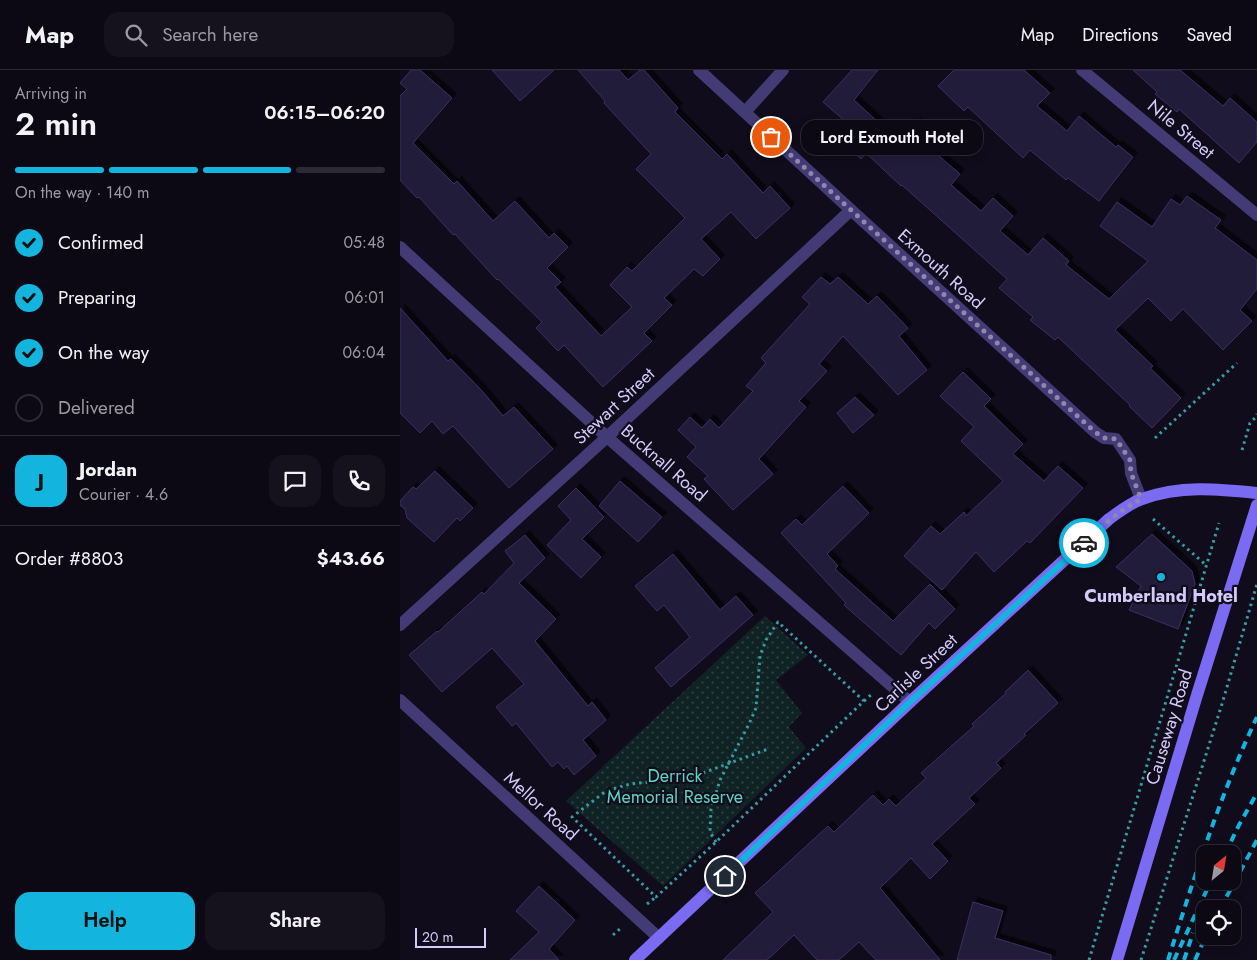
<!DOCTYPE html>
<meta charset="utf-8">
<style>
:root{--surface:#0c0914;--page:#15121d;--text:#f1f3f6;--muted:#9a9aa0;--line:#2c2a34;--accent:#13b5de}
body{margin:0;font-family:Jost,sans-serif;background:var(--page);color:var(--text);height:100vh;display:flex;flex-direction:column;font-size:19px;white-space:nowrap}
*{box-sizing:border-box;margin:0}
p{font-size:16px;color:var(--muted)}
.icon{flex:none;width:28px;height:28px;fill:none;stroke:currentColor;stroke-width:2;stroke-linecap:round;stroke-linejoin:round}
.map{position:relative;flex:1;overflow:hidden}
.drawer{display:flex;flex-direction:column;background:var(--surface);width:400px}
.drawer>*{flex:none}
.needle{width:32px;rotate:30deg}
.buttons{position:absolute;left:796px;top:775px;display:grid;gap:10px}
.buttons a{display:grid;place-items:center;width:45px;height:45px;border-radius:10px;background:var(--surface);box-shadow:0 2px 12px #0003,0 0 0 1px var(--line);font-size:25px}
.scale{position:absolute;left:15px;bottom:12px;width:71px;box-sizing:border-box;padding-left:5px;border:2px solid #d5cbfa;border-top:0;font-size:14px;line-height:18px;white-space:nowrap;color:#d5cbfa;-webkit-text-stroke:4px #100c1b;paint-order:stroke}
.pin{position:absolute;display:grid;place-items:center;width:42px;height:42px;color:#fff;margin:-21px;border:2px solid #fff;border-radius:50%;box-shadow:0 1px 5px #0007}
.courier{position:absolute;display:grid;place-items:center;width:50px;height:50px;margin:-25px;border:4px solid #13b5de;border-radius:50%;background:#fff;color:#222;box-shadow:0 1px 6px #0007}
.bubble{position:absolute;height:35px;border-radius:15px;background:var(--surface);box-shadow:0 2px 12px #0003,0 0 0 1px var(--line);font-size:16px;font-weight:600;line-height:35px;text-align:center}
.headline em{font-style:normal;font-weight:600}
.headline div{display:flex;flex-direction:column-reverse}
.headline{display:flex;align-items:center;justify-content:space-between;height:85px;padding:0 15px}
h1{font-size:32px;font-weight:600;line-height:38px}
.bar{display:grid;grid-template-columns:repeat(4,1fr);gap:8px 5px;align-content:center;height:60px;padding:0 15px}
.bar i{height:6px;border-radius:4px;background:var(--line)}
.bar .selected{background:var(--accent)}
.bar p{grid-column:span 4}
.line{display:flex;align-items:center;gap:12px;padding:0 15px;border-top:1px solid var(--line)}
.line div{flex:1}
.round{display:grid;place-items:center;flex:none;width:52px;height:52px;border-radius:15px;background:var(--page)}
ol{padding:0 15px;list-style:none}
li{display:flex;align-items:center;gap:15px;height:55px}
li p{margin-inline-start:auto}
li .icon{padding:5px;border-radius:50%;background:var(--accent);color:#111;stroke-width:4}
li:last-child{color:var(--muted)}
li i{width:28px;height:28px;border:2px solid var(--line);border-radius:50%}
.primary-button{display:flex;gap:10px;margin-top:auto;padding:10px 15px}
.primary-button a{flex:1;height:58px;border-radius:15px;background:var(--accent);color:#111;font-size:20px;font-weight:600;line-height:58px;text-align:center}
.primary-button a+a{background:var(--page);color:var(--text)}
header{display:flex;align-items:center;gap:30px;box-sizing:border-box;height:70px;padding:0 25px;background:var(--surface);border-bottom:1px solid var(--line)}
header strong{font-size:24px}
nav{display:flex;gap:28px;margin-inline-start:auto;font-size:18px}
.search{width:350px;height:45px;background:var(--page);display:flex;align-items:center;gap:12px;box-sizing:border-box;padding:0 18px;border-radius:15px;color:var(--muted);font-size:19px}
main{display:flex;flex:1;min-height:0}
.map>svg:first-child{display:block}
.park{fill:url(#park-dots)}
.building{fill:#241a3a;stroke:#3e2e64;filter:url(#shadow)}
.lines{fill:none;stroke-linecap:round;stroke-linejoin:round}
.path{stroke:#369ea2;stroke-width:3;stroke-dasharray:2.5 4;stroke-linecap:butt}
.street{stroke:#433b76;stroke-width:12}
.secondary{stroke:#7b6af2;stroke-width:12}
.rail{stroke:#13b5de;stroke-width:4;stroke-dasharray:8 6;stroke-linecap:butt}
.done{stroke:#9088ac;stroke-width:5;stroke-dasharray:0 9}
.route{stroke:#13b5de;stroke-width:6}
.poi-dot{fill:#13b5de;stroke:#100c1b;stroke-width:2}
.labels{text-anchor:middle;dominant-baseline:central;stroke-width:4.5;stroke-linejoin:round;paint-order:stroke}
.street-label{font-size:18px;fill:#d5cbfa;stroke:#100c1b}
.poi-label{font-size:18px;font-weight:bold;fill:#d5cbfa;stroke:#100c1b}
.park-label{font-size:18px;fill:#5ed3c1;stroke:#100c1b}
</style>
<header>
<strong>Map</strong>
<div class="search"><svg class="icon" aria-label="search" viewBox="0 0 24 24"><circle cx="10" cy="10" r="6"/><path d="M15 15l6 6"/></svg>Search here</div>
<nav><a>Map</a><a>Directions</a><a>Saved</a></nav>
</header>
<main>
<section class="drawer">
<div class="headline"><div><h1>2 min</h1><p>Arriving in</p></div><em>06:15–06:20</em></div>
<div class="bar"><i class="selected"></i><i class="selected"></i><i class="selected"></i><i></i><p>On the way · 140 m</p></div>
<ol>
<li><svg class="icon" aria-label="check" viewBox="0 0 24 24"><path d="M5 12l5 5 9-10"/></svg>Confirmed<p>05:48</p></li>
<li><svg class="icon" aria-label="check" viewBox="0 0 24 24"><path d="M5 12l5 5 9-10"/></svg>Preparing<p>06:01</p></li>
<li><svg class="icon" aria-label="check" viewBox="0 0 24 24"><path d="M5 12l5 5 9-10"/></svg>On the way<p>06:04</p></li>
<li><i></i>Delivered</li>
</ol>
<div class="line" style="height:90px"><b class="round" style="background:var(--accent);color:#111">J</b><div><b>Jordan</b><p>Courier · 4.6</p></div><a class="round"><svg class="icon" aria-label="chat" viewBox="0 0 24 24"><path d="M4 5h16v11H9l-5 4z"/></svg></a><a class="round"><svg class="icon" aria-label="phone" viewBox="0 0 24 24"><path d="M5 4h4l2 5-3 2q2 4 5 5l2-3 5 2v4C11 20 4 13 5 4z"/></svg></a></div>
<div class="line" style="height:65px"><div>Order #8803</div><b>$43.66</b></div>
<div class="primary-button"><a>Help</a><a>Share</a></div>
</section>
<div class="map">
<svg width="857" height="890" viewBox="0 0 857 890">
<defs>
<pattern id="park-dots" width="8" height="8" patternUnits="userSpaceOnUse" patternTransform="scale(1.25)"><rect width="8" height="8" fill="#102324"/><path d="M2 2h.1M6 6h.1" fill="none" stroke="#324245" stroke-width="1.8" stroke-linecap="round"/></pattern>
<filter id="shadow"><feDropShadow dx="4.5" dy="-4.5" stdDeviation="0" flood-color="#0009"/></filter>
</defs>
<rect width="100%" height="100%" fill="#100c1b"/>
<path class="park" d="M365 546 408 585 376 610 402 643 389 657 406 678 263 816 166 731Z"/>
<g class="building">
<path d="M11 0H20L52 28 13 73 54 114 57 111 93 151 115 131 149 168 154 163 168 177 147 198 161 212 155 217 201 266 232 237 210 215 227 197 232 201 285 148 236 99 251 84 204 33 205 31 178 0H219L228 10 240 0H244L278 38 275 42 322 89 327 84 363 123 370 116 390 138 356 169 331 142 301 169 320 189 303 206 294 199 264 228 272 235 244 263 252 271 203 317 164 275 158 281 136 258 142 252 98 209 97 210 55 164 53 165 19 127 17 128 0 110V26L7 19 0 13Z"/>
<path d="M92 0H154L120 31Z"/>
<path d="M452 0H478L454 30 492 65 494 63 500 68 516 52 539 74 533 81 560 104 551 115 581 141 593 128 613 146 600 161 628 185 643 168 669 191 666 195 709 229 748 191 700 156 717 132 752 157 771 129 780 135 787 126 821 150 815 158 857 190V219L840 240 852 251 823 280 783 239 771 251 748 228 715 260 753 296 750 298 781 328 752 358 729 336 730 335 658 267 655 270 630 250 633 247 599 218 607 209 502 115 501 116 466 83 461 89 440 71 446 64 440 59 446 52 423 32Z"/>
<path d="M554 0H624L650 23 637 36 667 61 679 46 716 77 718 75 733 87 699 131 668 108 666 110 630 80 623 88 568 37 564 41 538 16Z"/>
<path d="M733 0H780L823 36 830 28 857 52V72L839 93 779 39 777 42 755 24 757 22Z"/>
<path d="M421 207 430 214 438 207 468 234 477 226 508 258 499 266 527 300 498 325 443 266 419 294 427 301 399 331 406 337 359 389 373 404 333 440 304 409 308 406 287 387 296 377 278 360 290 347 302 358 310 349 319 358 353 321 346 316 366 293 361 288 410 234 402 227Z"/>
<path d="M0 238 48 291 51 289 84 323 103 346 114 337 153 379 109 418 53 356 43 364 32 351 20 363 0 343Z"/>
<path d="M563 302 591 329 584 336 623 374 613 384 644 411 658 396 683 418 630 473 627 471 594 502 576 482 542 520 504 486 531 456 540 464 564 442 566 446 603 411 561 371 574 357 540 326Z"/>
<path d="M455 327 474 345 453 363 437 343Z"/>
<path d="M35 401 73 438 60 451 57 448 34 472 7 448 5 439 0 435V431L13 417 16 419Z"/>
<path d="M220 411 262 447 238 472 199 436Z"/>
<path d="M443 416 469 443 427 484 438 496 435 499 493 551 530 514 555 539 535 559 529 553 501 585 444 535 446 533 381 463 396 449 402 455Z"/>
<path d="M176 418 204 447 182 469 201 487 181 508 147 475 171 450 158 436Z"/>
<path d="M752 464 792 501 795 514 778 559 729 540 741 516 716 497Z"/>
<path d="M125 465 145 488 119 513 156 549 135 571 188 636 192 632 206 650 183 670 196 686 174 705 167 696 164 699 158 692 152 697 116 653 112 656 96 637 124 614 92 578 42 622 9 585 37 561 38 562 82 522 84 524 114 493 105 481Z"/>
<path d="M273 484 320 540 336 526 353 545 271 617 255 598 290 567 264 535 257 541 235 516Z"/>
<path d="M628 600 658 633 624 664 626 665 596 693 601 698 569 728 575 734 532 774 548 791 530 809 511 788 480 818 540 890H476L459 872 439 890H417L394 865 367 890H323L373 842 355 823 428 756 434 762 473 725 483 735 489 729 496 736 526 708 521 703 574 656 572 654 606 623 605 622Z"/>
<path d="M139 816 175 850 149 879 159 890H110L139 862 116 841Z"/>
<path d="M573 832 603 841 595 868 651 885V890H557Z"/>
</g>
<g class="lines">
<g class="path">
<path d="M755 368 837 293"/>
<path d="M842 380 850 353 855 348 857 344"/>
<path d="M753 449 806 495"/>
<path d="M464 631 473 623"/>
<path d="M316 772 310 762 311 739 320 710 349 654 356 638 360 586 366 570 378 552 464 631 316 772 256 827 172 747 206 721 230 714 289 708 368 679"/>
<path d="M247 834 256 827"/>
<path d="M213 865 222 857"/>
<path d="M689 890 819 453"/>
<path d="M741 890 822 634 857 514"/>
</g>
<g class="street">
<path d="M299 0 451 140 695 362 704 368 716 369 730 390 731 403 741 429"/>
<path d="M682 0 857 145"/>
<path d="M345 42 383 0"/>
<path d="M0 177 207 367 510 632"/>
<path d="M0 555 207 367 451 140"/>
<path d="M0 630 259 868"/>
</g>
<g class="secondary">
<path d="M235 890 510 632 709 449C719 442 730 433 742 429 780 415 818 419 857 423"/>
<path d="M717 890 797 625 857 435"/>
</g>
<g class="rail">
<path d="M825 784 839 755 857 723"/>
<path d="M820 839 857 770"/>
<path d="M768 890C794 808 820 725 857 647"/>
<path d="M774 890 811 811"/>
<path d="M784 890 793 863"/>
<path d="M795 890 806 866"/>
</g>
</g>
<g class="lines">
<path class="done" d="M371 67 451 140 695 362 704 368 716 369 730 390 731 403 741 429C719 441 702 456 684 473"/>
<path class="route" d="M325 806 510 632 684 473"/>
</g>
<circle class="poi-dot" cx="761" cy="507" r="5"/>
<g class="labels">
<g class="street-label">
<text transform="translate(781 59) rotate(40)">Nile Street</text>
<text transform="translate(541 199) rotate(42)">Exmouth Road</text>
<text transform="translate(214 336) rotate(-43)">Stewart Street</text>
<text transform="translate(264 393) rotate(41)">Bucknall Road</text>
<text transform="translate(516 603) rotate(-43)">Carlisle Street</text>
<text transform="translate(769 657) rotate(-73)">Causeway Road</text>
<text transform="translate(141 736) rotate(42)">Mellor Road</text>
</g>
<g class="poi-label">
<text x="761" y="526">Cumberland Hotel</text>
</g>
<g class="park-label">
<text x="275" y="706">Derrick<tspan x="275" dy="21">Memorial Reserve</tspan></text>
</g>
</g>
</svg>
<div class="buttons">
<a><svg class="needle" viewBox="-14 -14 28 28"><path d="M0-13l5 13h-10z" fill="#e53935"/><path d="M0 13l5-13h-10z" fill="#9a9aa0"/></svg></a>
<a><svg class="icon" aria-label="locate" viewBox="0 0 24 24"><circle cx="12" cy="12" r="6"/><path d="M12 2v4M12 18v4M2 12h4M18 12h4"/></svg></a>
</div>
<div class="scale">20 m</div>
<div class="pin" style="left:371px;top:67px;background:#ea580c"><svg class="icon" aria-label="bag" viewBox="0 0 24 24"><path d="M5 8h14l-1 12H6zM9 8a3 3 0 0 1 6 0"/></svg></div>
<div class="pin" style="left:325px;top:806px;background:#1f2937"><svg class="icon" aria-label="home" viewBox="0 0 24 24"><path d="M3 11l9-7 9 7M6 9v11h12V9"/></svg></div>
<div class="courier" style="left:684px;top:473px"><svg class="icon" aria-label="car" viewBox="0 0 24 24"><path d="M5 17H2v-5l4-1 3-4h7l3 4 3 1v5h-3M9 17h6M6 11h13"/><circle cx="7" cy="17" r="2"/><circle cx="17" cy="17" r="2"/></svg></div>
<div class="bubble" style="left:401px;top:50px;width:182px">Lord Exmouth Hotel</div>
</div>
</main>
